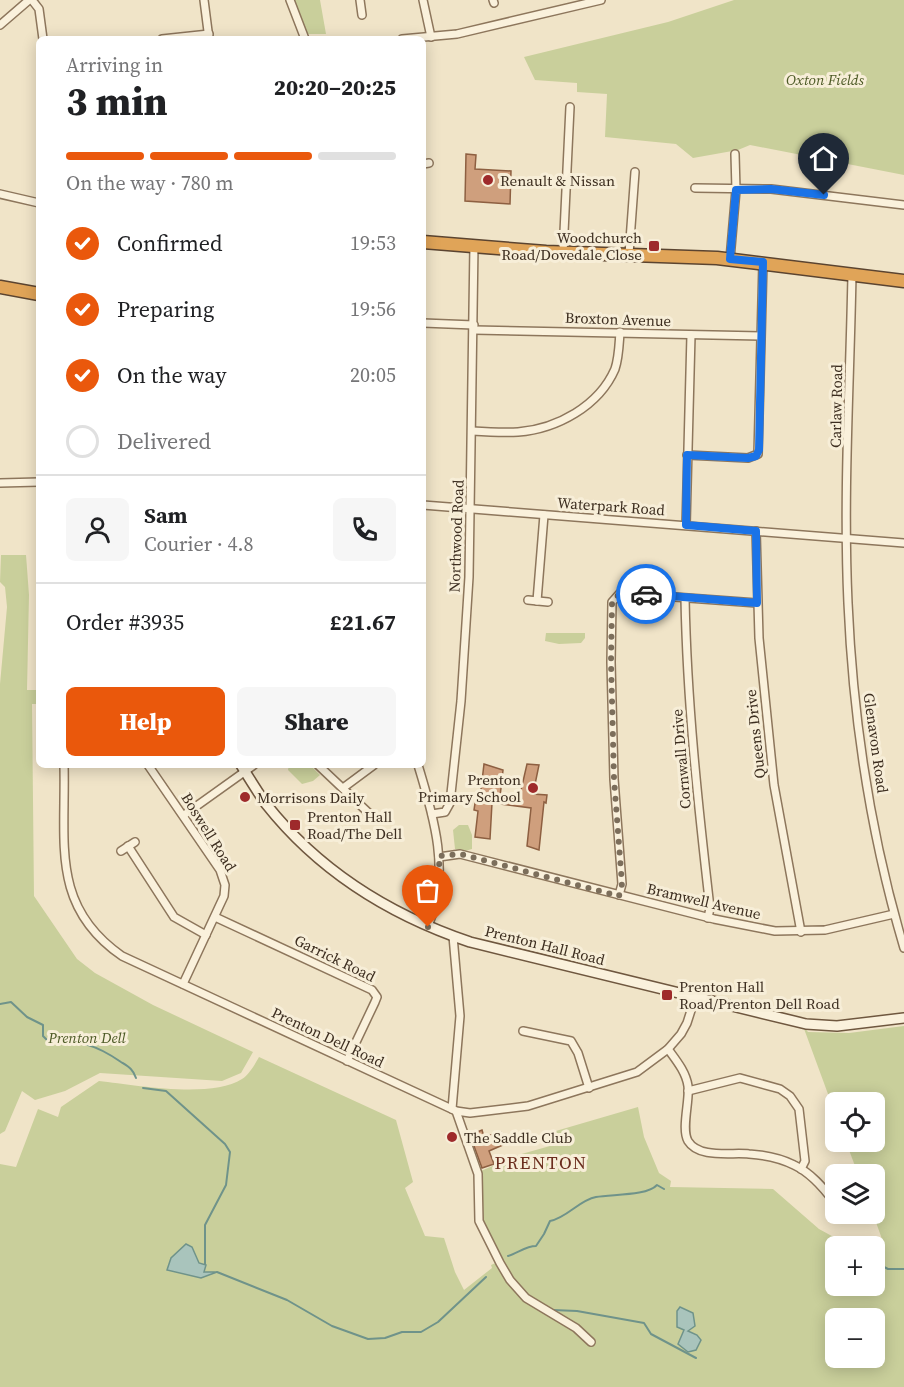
<!DOCTYPE html>
<meta charset="utf-8">
<style>
:root{--surface:#fff;--page:#f6f6f6;--text:#202124;--muted:#757577;--line:#e0e0e0;--accent:#ea580c}
body{margin:0;font-family:"Source Serif 4",serif;background:var(--page);color:var(--text);height:100vh;display:flex;flex-direction:column;font-size:22px;white-space:nowrap}
*{box-sizing:border-box;margin:0}
p{font-size:20px;color:var(--muted)}
.icon{flex:none;width:33px;height:33px;fill:none;stroke:currentColor;stroke-width:2;stroke-linecap:round;stroke-linejoin:round}
.map{position:relative;flex:1;overflow:hidden}
.drawer{position:absolute;left:36px;top:36px;width:390px;height:732px;display:flex;flex-direction:column;background:var(--surface);border-radius:9px;box-shadow:0 3px 15px #0003}
.drawer>*{flex:none}
.fabs{position:absolute;left:825px;top:1092px;display:grid;gap:12px}
.fabs a{display:grid;place-items:center;width:60px;height:60px;border-radius:9px;background:var(--surface);box-shadow:0 3px 15px #0003;font-size:30px}
.pin{position:absolute;display:grid;place-items:center;width:51px;height:51px;color:#fff;margin:-62px -26px;border-radius:50% 50% 50% 0;rotate:-45deg;box-shadow:0 0 6px #0007}
.pin .icon{rotate:45deg}
.courier{position:absolute;display:grid;place-items:center;width:60px;height:60px;margin:-30px;border:4px solid #1a73e8;border-radius:50%;background:#fff;color:#222;box-shadow:0 2px 8px #0007}
.head em{font-style:normal;font-weight:800}
.head div{display:flex;flex-direction:column-reverse}
.head{display:flex;align-items:center;justify-content:space-between;height:102px;padding:0 30px}
h1{font-size:39px;font-weight:800;line-height:45px}
.bar{display:grid;grid-template-columns:repeat(4,1fr);gap:9px 6px;align-content:center;height:72px;padding:0 30px}
.bar i{height:8px;border-radius:4px;background:var(--line)}
.bar .current{background:var(--accent)}
.bar p{grid-column:span 4}
.line{display:flex;align-items:center;gap:15px;padding:0 30px;border-top:2px solid var(--line)}
.line div{flex:1}
.round{display:grid;place-items:center;flex:none;width:63px;height:63px;border-radius:9px;background:var(--page)}
ol{padding:0 30px;list-style:none}
li{display:flex;align-items:center;gap:18px;height:66px}
li p{margin-inline-start:auto}
li .icon{padding:6px;border-radius:50%;background:var(--accent);color:#fff;stroke-width:4}
li:last-child{color:var(--muted)}
li i{width:33px;height:33px;border:3px solid var(--line);border-radius:50%}
.cta{display:flex;gap:12px;margin-top:auto;padding:12px 30px}
.cta a{flex:1;height:69px;border-radius:9px;background:var(--accent);color:#fff;font-size:24px;font-weight:800;line-height:69px;text-align:center}
.cta a+a{background:var(--page);color:var(--text)}
.map>svg:first-child{display:block}
.green{fill:#c9cf9b;fill-rule:evenodd}
.water{fill:#a9c4bc;stroke:#6f938a;stroke-width:1.5}
.lines{fill:none;stroke-linecap:round;stroke-linejoin:round}
.stream{stroke:#6f938a;stroke-width:2}
.building{fill:#cf9f7d;stroke:#8d5f41;stroke-width:1.5}
.street-casing{stroke:#8d765c;stroke-width:10}
.secondary-casing{stroke:#6f573f;stroke-width:12}
.highway-casing{stroke:#5b4430;stroke-width:15}
.street{stroke:#faf1dc;stroke-width:7}
.secondary{stroke:#faf1dc;stroke-width:9}
.highway{stroke:#e0a458;stroke-width:12}
.done{stroke:#7c6e5b;stroke-width:6;stroke-dasharray:0 10.8}
.route{stroke:#1a73e8;stroke-width:8}
.poi-dot{fill:#9e2a2b;stroke:#f7eed8;stroke-width:2}
.labels{text-anchor:middle;dominant-baseline:central;stroke-width:6;stroke-linejoin:round;paint-order:stroke}
.park-label{font-size:15px;font-style:italic;fill:#4d5a26;stroke:#f7eed8}
.poi-label{font-size:15px;fill:#3d2e20;stroke:#f7eed8;text-anchor:start}
.street-label{font-size:15px;fill:#3d2e20;stroke:#f7eed8}
.quarter-label{font-size:18px;letter-spacing:1.5px;fill:#6b2e1e;stroke:#f7eed8}
</style>
<div class="map">
<svg width="904" height="1387" viewBox="0 0 904 1387">
<rect width="100%" height="100%" fill="#f0e4c8"/>
<g class="green">
<path d="M292 0H320L326 34H306C302 21 295 12 292 0Z"/>
<path d="M734 0H904V175L750 145 738 150 693 158 676 144 605 137 607 94 577 92V83L535 80 524 57 668 22Z"/>
<path d="M1 555H26L29 595 27 690H39V704H32L34 896 77 959 95 973 153 1005 253 1052 241 1073 222 1081 100 1073 65 1091 35 1100 22 1091 5 1131 0 1134V684L7 607 5 587 0 582Z"/>
<path d="M546 633H585V638L581 643 559 644 545 641Z"/>
<path d="M289 765H310L320 775 313 781 302 784 288 770Z"/>
<path d="M459 825H468L472 835V849L465 851 455 849 453 830Z"/>
<path d="M803 1026 808 1032 849 1033 904 1026V1387H0V1164L16 1167 38 1109 58 1117 61 1107 99 1081C135 1085 211 1099 242 1079 249 1075 255 1064 259 1057L396 1120 413 1182 405 1188 425 1236 444 1238 455 1272 464 1290 492 1268 491 1265 498 1262 505 1272 508 1268 484 1229 480 1215 481 1171 518 1155 550 1146 552 1143 549 1133 638 1107 644 1137 659 1173 671 1181 670 1187 773 1189 819 1229 841 1241H879L882 1239 873 1214H874V1174H858L846 1142H874V1102H836L835 1113ZM836 1246H874V1286H836ZM836 1318H874V1358H836Z"/>
</g>
<g class="water">
<path d="M186 1244 192 1247 199 1263 206 1265 204 1272H217L201 1278 167 1270 171 1258Z"/>
<path d="M680 1307 693 1313 695 1326 688 1331 697 1335 701 1340 696 1350 688 1352 678 1344 684 1330 677 1327V1311Z"/>
</g>
<g class="lines">
<g class="stream">
<path d="M0 1004 11 1002 27 1017 43 1025V1036L49 1042C81 1041 95 1044 121 1062 129 1067 133 1069 136 1078"/>
<path d="M143 1088 166 1091 225 1144 230 1152 226 1185 205 1225V1264"/>
<path d="M508 1256C518 1253 526 1246 536 1246L544 1234 550 1221C567 1218 579 1200 596 1197 612 1194 647 1196 657 1185L664 1189"/>
<path d="M874 1262 888 1269H904"/>
<path d="M217 1272 287 1300 332 1326 368 1339 385 1338 402 1332H421L438 1322 486 1277"/>
<path d="M553 1310 577 1311 644 1323 651 1334 696 1358"/>
</g>
</g>
<g class="building">
<path d="M466 154 476 155 475 169 511 171 510 204 465 201Z"/>
<path d="M484 764 503 770 500 797 519 799 527 764 539 765 533 794 547 795 546 803 544 802 539 850 527 846 531 808 492 803 490 839 475 837 478 811 474 810 476 797 480 798Z"/>
<path d="M482 1130 484 1137 501 1132 505 1144 489 1151 494 1164 482 1168 470 1135Z"/>
</g>
<g class="lines">
<defs>
<g id="street">
<path d="M32 0 39 9 43 39"/>
<path d="M204 0 209 39"/>
<path d="M290 0 305 39"/>
<path d="M360 0 362 15"/>
<path d="M423 0 431 37"/>
<path d="M493 0 494 3"/>
<path d="M0 25 29 0"/>
<path d="M162 39 209 34"/>
<path d="M402 39 457 34 601 0"/>
<path d="M423 164 429 163"/>
<path d="M695 188 771 189 904 205"/>
<path d="M0 194 39 203"/>
<path d="M563 253 570 107"/>
<path d="M629 254 635 172"/>
<path d="M730 259 736 190 735 154"/>
<path d="M852 274C850 384 843 493 848 603 853 718 871 837 904 948"/>
<path d="M423 323 474 325"/>
<path d="M474 330 761 336"/>
<path d="M472 431C487 432 503 433 518 432 557 429 599 406 615 369 619 357 619 345 620 332"/>
<path d="M687 455 748 458 758 454 763 262"/>
<path d="M0 483 39 482"/>
<path d="M423 505 904 543"/>
<path d="M686 525 691 335"/>
<path d="M756 531 759 638 774 785 801 932"/>
<path d="M685 598C687 702 698 804 710 908L708 918"/>
<path d="M528 600 548 602"/>
<path d="M537 601 544 515"/>
<path d="M64 765C66 843 50 906 122 956L456 1111 470 1113 528 1106 637 1072 668 1049 681 1034 687 1023 695 998"/>
<path d="M148 765 220 870 225 885 224 896 183 984"/>
<path d="M318 765 374 818"/>
<path d="M418 765C434 817 451 874 428 926"/>
<path d="M343 788 374 765"/>
<path d="M432 814 445 812 450 803 461 701 469 577 474 245"/>
<path d="M184 815 254 765"/>
<path d="M128 846 174 917 206 935"/>
<path d="M121 851 135 842"/>
<path d="M439 857 460 854 714 919 775 931 825 930 894 914"/>
<path d="M619 895 622 884 614 779 611 662 612 602 620 593 757 603"/>
<path d="M215 917 372 990 377 997 375 1002 347 1061"/>
<path d="M523 1031 571 1041 578 1053 589 1088"/>
<path d="M668 1049C676 1060 686 1072 688 1086 690 1100 681 1129 688 1141 699 1159 732 1152 749 1154 765 1155 780 1158 794 1165 811 1173 823 1187 834 1202"/>
<path d="M688 1091 740 1078 780 1089 790 1096 799 1109 805 1161 801 1169"/>
<path d="M452 1109 460 1016 453 936"/>
<path d="M456 1111 478 1174 479 1221 500 1263 510 1280 526 1298 576 1328 591 1342"/>
</g>
<path id="secondary" d="M241 765C249 778 257 791 266 804 319 871 390 915 470 942L806 1024 837 1026 904 1018"/>
<g id="highway">
<path d="M423 242 546 252 717 258 904 281"/>
<path d="M0 287 39 294"/>
</g>
</defs>
<use href="#street" class="street-casing"/>
<use href="#secondary" class="secondary-casing"/>
<use href="#highway" class="highway-casing"/>
<use href="#street" class="street"/>
<use href="#secondary" class="secondary"/>
<use href="#highway" class="highway"/>
</g>
<g class="lines">
<path class="done" d="M428 927 440 889 439 856 460 854 619 896 622 884 614 779 611 662 612 602 620 593 646 594"/>
<path class="route" d="M646 594 757 603 756 531 686 525 687 455 748 458 756 456 759 450 763 262 730 259 736 190 771 189 824 195"/>
</g>
<g class="poi-dot">
<circle cx="488" cy="180" r="6"/>
<rect x="648" y="240" width="12" height="12" rx="3"/>
<circle cx="533" cy="788" r="6"/>
<circle cx="245" cy="797" r="6"/>
<rect x="289" y="819" width="12" height="12" rx="3"/>
<rect x="661" y="989" width="12" height="12" rx="3"/>
<circle cx="452" cy="1137" r="6"/>
</g>
<g class="labels">
<g class="park-label">
<text x="825" y="79">Oxton Fields</text>
<text x="87" y="1037">Prenton Dell</text>
</g>
<g class="poi-label">
<text x="500" y="180">Renault &amp; Nissan</text>
<text x="642" y="237" text-anchor="end">Woodchurch<tspan x="642" dy="17">Road/Dovedale Close</tspan></text>
<text x="521" y="779" text-anchor="end">Prenton<tspan x="521" dy="17">Primary School</tspan></text>
<text x="257" y="797">Morrisons Daily</text>
<text x="307" y="816">Prenton Hall<tspan x="307" dy="17">Road/The Dell</tspan></text>
<text x="679" y="986">Prenton Hall<tspan x="679" dy="17">Road/Prenton Dell Road</tspan></text>
<text x="464" y="1137">The Saddle Club</text>
</g>
<g class="street-label">
<text transform="translate(618 319) rotate(2)">Broxton Avenue</text>
<text transform="translate(836 406) rotate(-89)">Carlaw Road</text>
<text transform="translate(611 506) rotate(4)">Waterpark Road</text>
<text transform="translate(456 536) rotate(-88)">Northwood Road</text>
<text transform="translate(755 734) rotate(-96)">Queens Drive</text>
<text transform="translate(876 743) rotate(82)">Glenavon Road</text>
<text transform="translate(681 759) rotate(-95)">Cornwall Drive</text>
<text transform="translate(209 832) rotate(58)">Boswell Road</text>
<text transform="translate(704 901) rotate(13)">Bramwell Avenue</text>
<text transform="translate(545 945) rotate(14)">Prenton Hall Road</text>
<text transform="translate(335 958) rotate(26)">Garrick Road</text>
<text transform="translate(328 1037) rotate(25)">Prenton Dell Road</text>
</g>
<g class="quarter-label">
<text x="541" y="1162">PRENTON</text>
</g>
</g>
</svg>
<div class="fabs">
<a><svg class="icon" aria-label="locate" viewBox="0 0 24 24"><circle cx="12" cy="12" r="6"/><path d="M12 2v4M12 18v4M2 12h4M18 12h4"/></svg></a>
<a><svg class="icon" aria-label="layers" viewBox="0 0 24 24"><path d="M12 4l9 5-9 5-9-5zM3 14l9 5 9-5"/></svg></a>
<a>+</a>
<a>−</a>
</div>
<div class="pin" style="left:428px;top:927px;background:#ea580c"><svg class="icon" aria-label="bag" viewBox="0 0 24 24"><path d="M5 8h14l-1 12H6zM9 8a3 3 0 0 1 6 0"/></svg></div>
<div class="pin" style="left:824px;top:195px;background:#1f2937"><svg class="icon" aria-label="home" viewBox="0 0 24 24"><path d="M3 11l9-7 9 7M6 9v11h12V9"/></svg></div>
<div class="courier" style="left:646px;top:594px"><svg class="icon" aria-label="car" viewBox="0 0 24 24"><path d="M5 17H2v-5l4-1 3-4h7l3 4 3 1v5h-3M9 17h6M6 11h13"/><circle cx="7" cy="17" r="2"/><circle cx="17" cy="17" r="2"/></svg></div>
<section class="drawer">
<div class="head"><div><h1>3 min</h1><p>Arriving in</p></div><em>20:20–20:25</em></div>
<div class="bar"><i class="current"></i><i class="current"></i><i class="current"></i><i></i><p>On the way · 780 m</p></div>
<ol>
<li><svg class="icon" aria-label="check" viewBox="0 0 24 24"><path d="M5 12l5 5 9-10"/></svg>Confirmed<p>19:53</p></li>
<li><svg class="icon" aria-label="check" viewBox="0 0 24 24"><path d="M5 12l5 5 9-10"/></svg>Preparing<p>19:56</p></li>
<li><svg class="icon" aria-label="check" viewBox="0 0 24 24"><path d="M5 12l5 5 9-10"/></svg>On the way<p>20:05</p></li>
<li><i></i>Delivered</li>
</ol>
<div class="line" style="height:108px"><a class="round"><svg class="icon" aria-label="person" viewBox="0 0 24 24"><circle cx="12" cy="8" r="4"/><path d="M4 21q1-7 8-7t8 7"/></svg></a><div><b>Sam</b><p>Courier · 4.8</p></div><a class="round"><svg class="icon" aria-label="phone" viewBox="0 0 24 24"><path d="M5 4h4l2 5-3 2q2 4 5 5l2-3 5 2v4C11 20 4 13 5 4z"/></svg></a></div>
<div class="line" style="height:78px"><div>Order #3935</div><b>£21.67</b></div>
<div class="cta"><a>Help</a><a>Share</a></div>
</section>
</div>
